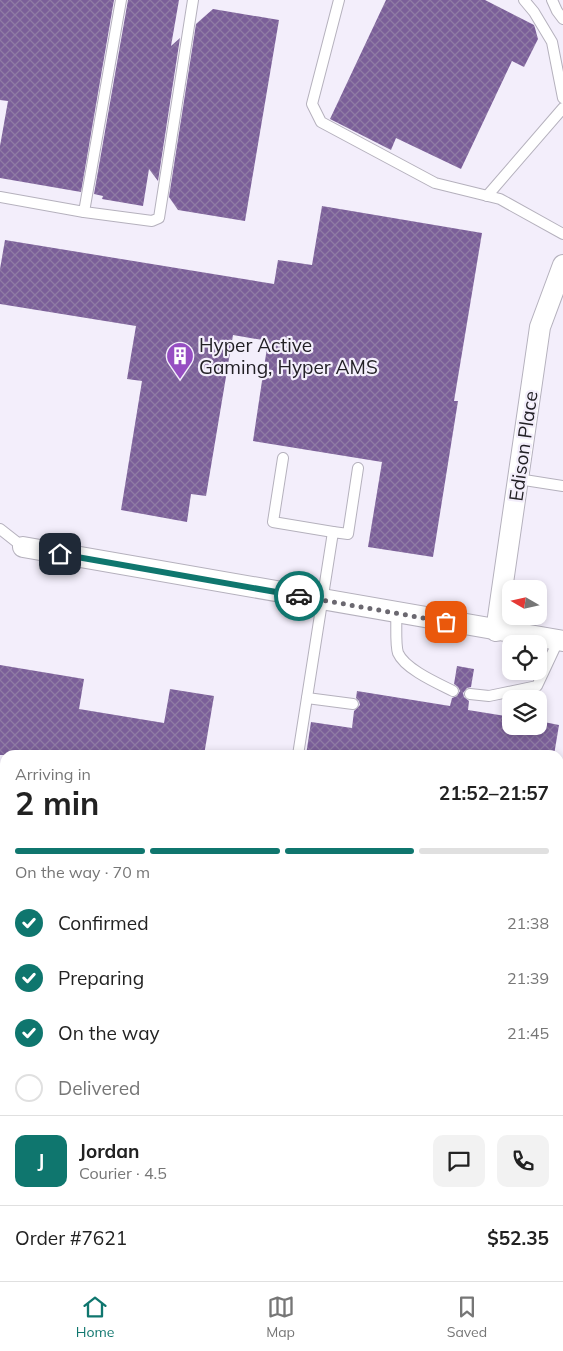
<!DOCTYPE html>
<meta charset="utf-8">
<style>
:root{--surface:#fff;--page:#f2f2f2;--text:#222;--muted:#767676;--line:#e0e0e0;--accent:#0f766e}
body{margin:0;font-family:Mulish,sans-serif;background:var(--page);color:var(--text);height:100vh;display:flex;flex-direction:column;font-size:19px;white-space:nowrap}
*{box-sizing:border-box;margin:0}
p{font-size:16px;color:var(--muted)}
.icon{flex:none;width:28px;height:28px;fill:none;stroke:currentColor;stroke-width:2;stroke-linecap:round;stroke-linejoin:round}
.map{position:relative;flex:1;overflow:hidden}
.sheet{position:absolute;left:0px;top:750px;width:564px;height:531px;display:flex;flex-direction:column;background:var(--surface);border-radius:15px 15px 0 0;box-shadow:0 2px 8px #0003}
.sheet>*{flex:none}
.needle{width:32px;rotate:279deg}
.buttons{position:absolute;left:502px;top:580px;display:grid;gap:10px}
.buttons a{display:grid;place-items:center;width:45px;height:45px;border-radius:10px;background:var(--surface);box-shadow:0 2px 8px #0003;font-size:25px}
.pin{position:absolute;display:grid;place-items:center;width:42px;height:42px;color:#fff;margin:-21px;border-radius:10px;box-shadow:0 2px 8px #0006}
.courier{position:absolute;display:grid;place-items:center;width:50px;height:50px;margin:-25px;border:4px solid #0f766e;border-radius:50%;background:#fff;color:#222;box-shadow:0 1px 6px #0007}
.overview em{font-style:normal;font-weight:700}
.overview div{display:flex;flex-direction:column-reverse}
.overview{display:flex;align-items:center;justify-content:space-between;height:85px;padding:0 15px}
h1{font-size:32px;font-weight:700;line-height:38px}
.bar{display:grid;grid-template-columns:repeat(4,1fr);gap:8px 5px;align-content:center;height:60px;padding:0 15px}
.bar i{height:6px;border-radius:4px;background:var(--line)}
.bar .on{background:var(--accent)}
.bar p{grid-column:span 4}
.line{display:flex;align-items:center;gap:12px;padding:0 15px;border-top:1px solid var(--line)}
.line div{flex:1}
.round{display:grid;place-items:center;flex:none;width:52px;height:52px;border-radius:10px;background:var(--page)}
ol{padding:0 15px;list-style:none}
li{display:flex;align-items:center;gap:15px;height:55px}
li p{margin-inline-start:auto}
li .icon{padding:5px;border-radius:50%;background:var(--accent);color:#fff;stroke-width:4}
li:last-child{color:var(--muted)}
li i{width:28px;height:28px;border:2px solid var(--line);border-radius:50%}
.tabs{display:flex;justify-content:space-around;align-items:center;height:70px;border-top:1px solid var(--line);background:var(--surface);font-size:14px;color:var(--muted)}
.tabs a{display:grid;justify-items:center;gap:2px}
.tabs .on{color:var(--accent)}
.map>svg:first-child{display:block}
.building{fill:url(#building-cross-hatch)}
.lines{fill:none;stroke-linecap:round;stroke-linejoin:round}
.service-casing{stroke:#b5b1bd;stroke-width:12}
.minor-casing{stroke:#b5b1bd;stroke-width:22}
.service{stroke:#fff;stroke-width:10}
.minor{stroke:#fff;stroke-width:20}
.done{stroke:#6b6870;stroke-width:5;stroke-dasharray:0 9}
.route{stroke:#0f766e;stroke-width:6}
.labels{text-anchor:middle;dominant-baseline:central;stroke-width:4.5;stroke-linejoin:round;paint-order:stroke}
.poi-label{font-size:19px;fill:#222025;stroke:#f3eefb;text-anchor:start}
.street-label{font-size:19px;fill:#222025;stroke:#f3eefb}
</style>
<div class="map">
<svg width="563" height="1281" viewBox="0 0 563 1281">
<defs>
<pattern id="building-cross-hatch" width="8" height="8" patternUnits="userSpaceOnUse" patternTransform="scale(1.25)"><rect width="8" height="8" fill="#7b5f99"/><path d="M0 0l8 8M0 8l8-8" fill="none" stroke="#8f7ba4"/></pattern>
</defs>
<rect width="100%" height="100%" fill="#f3eefb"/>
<g class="building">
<path d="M0 0H114L81 192 0 178V146L8 101 0 100Z"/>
<path d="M128 0H179L171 46 180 38 158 181 149 169 143 206 102 199 103 196 94 194Z"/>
<path d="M386 0H485L534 25 535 28 538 39 524 67 512 61 461 169 396 138 391 150 330 119Z"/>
<path d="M213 9 279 20 245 221 178 210 169 197 196 24Z"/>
<path d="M322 206 482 233 454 401H458L433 557 368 547 382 462 253 441 268 341 233 335 206 496 191 494 187 522 121 510 142 381 127 379 136 326 0 304V269L5 240 274 284 278 260 312 265Z"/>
<path d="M0 665 84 679 79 709 164 723 170 689 214 696 204 755H0Z"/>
<path d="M457 666 474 669 471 687 467 688 463 693 464 697 469 701 468 710 511 717V726H539V721L559 725 554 755H306L311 722 352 728 354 711 360 705 359 701 356 698 357 691 450 706 452 698 457 696 460 691 458 687 454 684Z"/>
</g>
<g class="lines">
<defs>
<g id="service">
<path d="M339 0 312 104 321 122 435 183 500 199 563 234"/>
<path d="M524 0 534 12 552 42 563 98"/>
<path d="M552 0 557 11 563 19"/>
<path d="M487 196 563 108"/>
<path d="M0 197 84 212 121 0"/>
<path d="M84 212 152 221 159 218 193 0"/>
<path d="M283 458 273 522 333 532"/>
<path d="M518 479 563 486"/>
<path d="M0 529 23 547"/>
<path d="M396 613C397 624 395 644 398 653 405 669 437 683 453 691"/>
<path d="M470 694 489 696 537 686 558 641"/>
<path d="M307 698 353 704"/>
<path d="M298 755 333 532 348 534 358 468"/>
<path d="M0 927 5 928"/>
<path d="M559 1049 563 1050"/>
<path d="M66 1281 67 1276"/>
</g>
<g id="minor">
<path d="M23 547 563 641"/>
<path d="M496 631 540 327 563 265"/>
</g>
</defs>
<use href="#service" class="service-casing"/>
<use href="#minor" class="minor-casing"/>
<use href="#service" class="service"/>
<use href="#minor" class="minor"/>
</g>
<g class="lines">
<path class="done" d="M299 596 446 622"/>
<path class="route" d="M60 554 299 596"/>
</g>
<defs>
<symbol id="building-pin" viewBox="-11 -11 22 30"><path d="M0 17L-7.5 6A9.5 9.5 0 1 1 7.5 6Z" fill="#964ec2" stroke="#f3eefb"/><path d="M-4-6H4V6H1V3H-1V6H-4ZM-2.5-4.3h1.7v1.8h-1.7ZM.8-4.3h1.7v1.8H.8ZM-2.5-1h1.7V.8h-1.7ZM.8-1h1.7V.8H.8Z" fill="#fff"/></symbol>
</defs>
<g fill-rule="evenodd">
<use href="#building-pin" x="164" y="340" width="32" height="43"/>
</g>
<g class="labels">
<g class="poi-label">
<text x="199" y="345">Hyper Active<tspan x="199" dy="22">Gaming, Hyper AMS</tspan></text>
</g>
<g class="street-label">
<text transform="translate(523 446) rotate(-82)">Edison Place</text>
</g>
</g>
</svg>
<div class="buttons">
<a><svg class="needle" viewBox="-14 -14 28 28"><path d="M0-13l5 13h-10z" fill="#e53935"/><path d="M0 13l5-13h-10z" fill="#767676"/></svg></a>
<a><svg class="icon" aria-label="locate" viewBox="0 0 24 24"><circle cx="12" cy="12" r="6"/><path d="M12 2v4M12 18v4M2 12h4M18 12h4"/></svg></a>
<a><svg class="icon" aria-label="layers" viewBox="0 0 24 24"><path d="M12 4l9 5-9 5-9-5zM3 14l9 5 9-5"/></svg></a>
</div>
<div class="pin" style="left:446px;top:622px;background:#ea580c"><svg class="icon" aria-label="bag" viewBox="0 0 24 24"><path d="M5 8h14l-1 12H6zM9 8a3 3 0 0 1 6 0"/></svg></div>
<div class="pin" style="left:60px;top:554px;background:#1f2937"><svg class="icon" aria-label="home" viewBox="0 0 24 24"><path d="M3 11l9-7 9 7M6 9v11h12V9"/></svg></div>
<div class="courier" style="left:299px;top:596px"><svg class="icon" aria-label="car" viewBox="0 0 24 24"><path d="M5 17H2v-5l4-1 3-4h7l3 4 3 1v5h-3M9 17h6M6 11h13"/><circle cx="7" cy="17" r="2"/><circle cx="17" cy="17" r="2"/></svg></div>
<section class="sheet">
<div class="overview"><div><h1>2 min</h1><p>Arriving in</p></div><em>21:52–21:57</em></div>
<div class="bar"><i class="on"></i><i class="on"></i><i class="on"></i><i></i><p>On the way · 70 m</p></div>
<ol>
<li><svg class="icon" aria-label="check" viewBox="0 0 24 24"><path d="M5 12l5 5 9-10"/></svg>Confirmed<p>21:38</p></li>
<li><svg class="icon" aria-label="check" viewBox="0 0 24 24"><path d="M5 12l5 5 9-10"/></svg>Preparing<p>21:39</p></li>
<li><svg class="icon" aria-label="check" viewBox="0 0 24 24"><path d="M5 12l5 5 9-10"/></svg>On the way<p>21:45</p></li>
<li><i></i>Delivered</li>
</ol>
<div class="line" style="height:90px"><b class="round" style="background:var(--accent);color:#fff">J</b><div><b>Jordan</b><p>Courier · 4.5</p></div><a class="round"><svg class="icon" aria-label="chat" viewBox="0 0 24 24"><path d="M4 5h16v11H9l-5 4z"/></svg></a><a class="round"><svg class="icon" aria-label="phone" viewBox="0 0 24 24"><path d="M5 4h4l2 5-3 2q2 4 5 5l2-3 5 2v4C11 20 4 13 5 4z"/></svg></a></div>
<div class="line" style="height:65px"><div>Order #7621</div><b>$52.35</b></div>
</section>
</div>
<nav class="tabs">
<a class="on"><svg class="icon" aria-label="home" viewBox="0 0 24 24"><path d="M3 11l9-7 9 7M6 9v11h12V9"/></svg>Home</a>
<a><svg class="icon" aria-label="map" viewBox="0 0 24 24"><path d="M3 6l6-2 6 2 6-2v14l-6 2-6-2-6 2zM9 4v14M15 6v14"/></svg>Map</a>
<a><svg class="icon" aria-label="saved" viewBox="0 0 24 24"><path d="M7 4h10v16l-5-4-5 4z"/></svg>Saved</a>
</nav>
